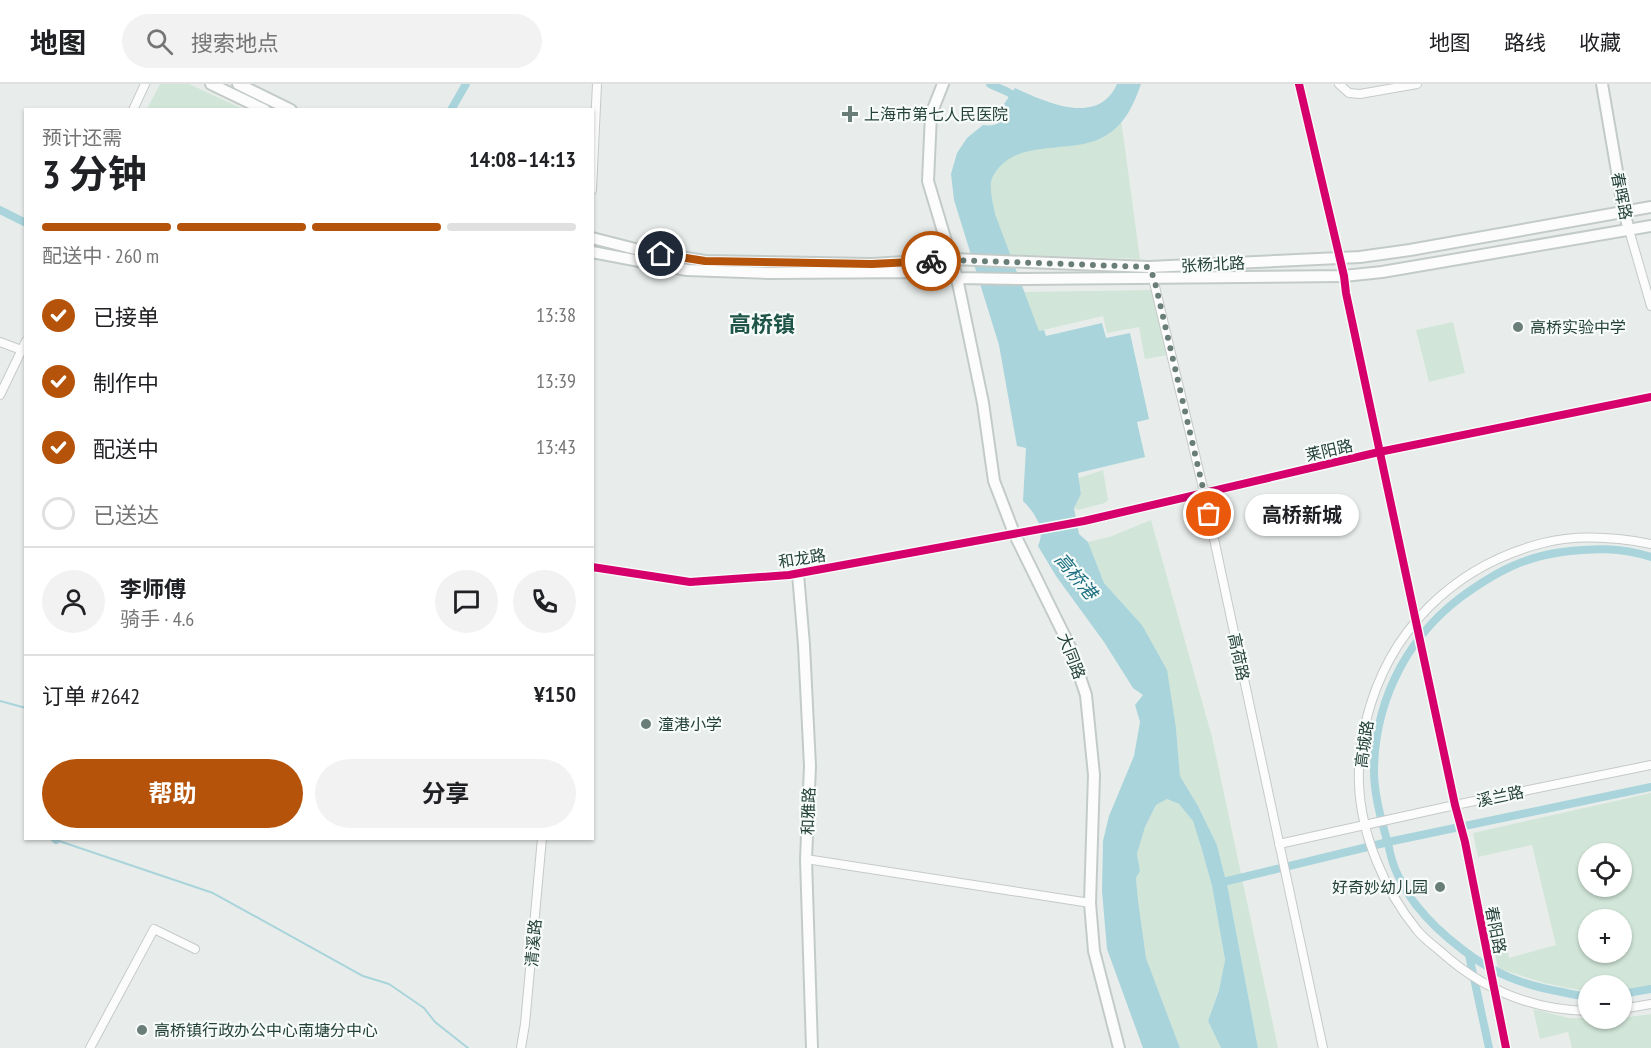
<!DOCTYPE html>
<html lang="zh">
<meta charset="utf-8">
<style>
:root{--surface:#fff;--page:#f2f2f2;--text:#202124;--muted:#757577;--line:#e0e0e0;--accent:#b45309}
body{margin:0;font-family:"PT Sans Narrow","Noto Sans SC",sans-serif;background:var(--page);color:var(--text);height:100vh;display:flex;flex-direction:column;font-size:22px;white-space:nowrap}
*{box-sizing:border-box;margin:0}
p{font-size:20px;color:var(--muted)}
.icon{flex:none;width:33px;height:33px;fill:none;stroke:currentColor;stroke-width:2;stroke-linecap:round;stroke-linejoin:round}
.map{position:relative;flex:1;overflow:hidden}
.drawer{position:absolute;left:24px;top:24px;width:570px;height:732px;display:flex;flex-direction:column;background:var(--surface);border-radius:0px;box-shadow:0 2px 4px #0004}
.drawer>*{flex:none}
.fabs{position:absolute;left:1578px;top:759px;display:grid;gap:12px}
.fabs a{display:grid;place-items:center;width:54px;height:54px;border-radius:50%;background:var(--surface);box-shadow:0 2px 4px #0004;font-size:30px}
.pin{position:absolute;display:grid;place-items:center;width:51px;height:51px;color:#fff;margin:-26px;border:3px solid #fff;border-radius:50%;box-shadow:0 2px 6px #0007}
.courier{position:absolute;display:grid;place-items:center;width:60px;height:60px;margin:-30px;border:4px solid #b45309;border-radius:50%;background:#fff;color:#222;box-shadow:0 2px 8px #0007}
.bubble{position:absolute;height:42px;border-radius:21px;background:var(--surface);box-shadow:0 2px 4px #0004;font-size:20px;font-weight:700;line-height:42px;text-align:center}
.overview em{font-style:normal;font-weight:700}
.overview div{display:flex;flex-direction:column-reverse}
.overview{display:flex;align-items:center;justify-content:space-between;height:102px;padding:0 18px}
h1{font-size:39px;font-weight:700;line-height:45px}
.bar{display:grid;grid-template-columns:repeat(4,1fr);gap:9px 6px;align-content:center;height:72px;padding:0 18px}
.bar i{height:8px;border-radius:4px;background:var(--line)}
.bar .selected{background:var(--accent)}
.bar p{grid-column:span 4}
.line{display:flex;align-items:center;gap:15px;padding:0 18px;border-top:2px solid var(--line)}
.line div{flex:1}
.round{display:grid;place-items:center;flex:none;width:63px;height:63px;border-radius:32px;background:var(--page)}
ol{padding:0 18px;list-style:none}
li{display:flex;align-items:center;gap:18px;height:66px}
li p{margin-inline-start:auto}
li .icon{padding:6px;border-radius:50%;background:var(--accent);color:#fff;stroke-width:4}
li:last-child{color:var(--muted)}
li i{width:33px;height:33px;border:3px solid var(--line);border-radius:50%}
.action{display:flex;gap:12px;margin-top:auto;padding:12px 18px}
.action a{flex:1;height:69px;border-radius:36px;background:var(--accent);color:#fff;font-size:24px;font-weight:700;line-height:69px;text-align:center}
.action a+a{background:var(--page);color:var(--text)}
header{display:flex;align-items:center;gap:36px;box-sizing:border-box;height:84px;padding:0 30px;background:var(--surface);border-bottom:2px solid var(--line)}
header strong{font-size:28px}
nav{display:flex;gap:33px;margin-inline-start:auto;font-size:21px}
.search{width:420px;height:54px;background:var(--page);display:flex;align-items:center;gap:15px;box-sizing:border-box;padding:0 21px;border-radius:33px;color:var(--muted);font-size:22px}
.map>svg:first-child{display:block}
.green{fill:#d1e6d8;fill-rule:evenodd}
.water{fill:#a9d4db}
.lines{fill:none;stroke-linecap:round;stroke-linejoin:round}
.stream{stroke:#a9d4db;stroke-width:2}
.canal{stroke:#a9d4db;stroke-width:8}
.street-casing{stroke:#c5cac8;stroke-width:10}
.secondary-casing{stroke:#c3cbc8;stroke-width:14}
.street{stroke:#fcfcfc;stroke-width:8}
.secondary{stroke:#fcfcfc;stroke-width:10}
.cycleway-casing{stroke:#f7fbf9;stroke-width:11}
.cycleway{stroke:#d6006c;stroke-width:8}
.done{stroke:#697e78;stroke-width:6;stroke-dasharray:0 10.8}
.route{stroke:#b45309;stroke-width:8}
.poi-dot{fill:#697e78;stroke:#f7fbf9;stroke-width:2}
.labels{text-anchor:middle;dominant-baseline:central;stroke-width:4.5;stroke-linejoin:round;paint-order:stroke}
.poi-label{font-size:16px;fill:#24423a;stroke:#f7fbf9;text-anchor:start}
.street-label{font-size:16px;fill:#24423a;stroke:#f7fbf9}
.water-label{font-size:18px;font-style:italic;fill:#1c6f80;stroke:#f7fbf9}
.district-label{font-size:22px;font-weight:bold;fill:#1f5548;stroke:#f7fbf9}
</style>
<header>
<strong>地图</strong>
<div class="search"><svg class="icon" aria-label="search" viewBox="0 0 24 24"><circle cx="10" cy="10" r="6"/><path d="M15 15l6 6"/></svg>搜索地点</div>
<nav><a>地图</a><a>路线</a><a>收藏</a></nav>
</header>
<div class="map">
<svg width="1651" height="964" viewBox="0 0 1651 964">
<rect width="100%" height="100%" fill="#e8edeb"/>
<g class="green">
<path d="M160 0H189L243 25H147Z"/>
<path d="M1121 35 1140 175 996 170 978 104 1004 65Z"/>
<path d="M1153 206 1168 271 1145 275 1139 243 1107 249 1103 232 1039 247 1023 208Z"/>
<path d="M1453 238 1465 289 1429 298 1416 246Z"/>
<path d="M1103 386 1108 416 1105 419 1078 426 1074 424 1081 410 1079 394Z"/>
<path d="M1151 436 1212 653 1278 964H1258L1228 805 1217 761 1198 722 1180 692 1176 644 1142 541 1104 499 1088 458 1112 452Z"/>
<path d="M1651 709V902L1633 907H1622V902H1588V907H1583L1544 899 1498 884 1494 864 1507 863 1509 874 1556 861 1532 761 1478 773 1473 749ZM1588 770H1622V802H1588ZM1588 836H1622V868H1588Z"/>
<path d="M1167 715 1179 720 1193 737 1202 766 1212 802 1225 877 1219 905 1208 937 1221 964H1180L1146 874 1138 816 1136 794 1140 787 1137 770 1145 743 1156 721Z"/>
<path d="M1533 925 1569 934H1622L1651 930V964H1572L1568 948 1540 955Z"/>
</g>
<path class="water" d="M1117 0H1141C1134 20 1125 41 1105 52 1074 71 1021 54 997 86 994 90 992 93 991 98 990 109 993 119 995 130L1039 247 1044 246 1046 252 1102 239 1106 254 1130 249 1149 335 1137 338 1145 373 1078 389 1081 410 1074 424 1079 450 1088 458 1104 499 1142 541 1167 586 1176 644 1180 692 1198 722 1217 761 1228 805 1258 964H1221L1208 937 1219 906 1225 876 1212 802 1202 766 1193 737 1179 720 1167 715 1156 721 1145 743 1137 770 1140 787 1136 794 1138 816 1146 874 1180 964H1143L1107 865 1102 807 1103 757 1109 732 1134 672 1140 638 1135 621 1143 611 1133 604 1104 558 1056 492 1038 462C1046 445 1035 429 1023 417L1026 364 1017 362 999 261 954 116 951 90 957 69 967 54 983 41C995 43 1006 38 1008 25L1004 20 1015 4C1046 18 1098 43 1117 0Z"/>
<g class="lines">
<g class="stream">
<path d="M0 617 26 624"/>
<path d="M56 756 213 809 363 892 389 900 424 924 435 938 468 964"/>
</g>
<g class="canal">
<path d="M990 0 1008 8 1018 15"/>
<path d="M451 26 466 0"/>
<path d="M0 126 26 139"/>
<path d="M54 754 56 756"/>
<path d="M1219 799 1388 758 1651 703"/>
<path d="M1469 871 1489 964"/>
<path d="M1622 910 1651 905"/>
<path d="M1588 912C1580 912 1570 910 1562 908 1523 901 1494 890 1463 866 1446 853 1430 839 1417 822 1410 814 1396 790 1393 779 1390 771 1389 761 1386 753 1380 731 1374 709 1374 686 1375 613 1410 547 1471 506 1500 486 1526 473 1562 468 1593 464 1620 463 1651 473"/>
</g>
<defs>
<g id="street">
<path d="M1299 0 1344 192 1346 209 1455 721 1465 758 1506 964"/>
<path d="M1339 0 1349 9 1360 10 1417 0"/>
<path d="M133 26 145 0"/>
<path d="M592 106 597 0"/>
<path d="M1629 146 1651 222"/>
<path d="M1152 190 1204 408 1323 964"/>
<path d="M0 258 24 267"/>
<path d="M0 311 26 257"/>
<path d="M592 483 690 498 789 491 1084 437 1379 368 1651 313"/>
<path d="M1279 760 1455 721 1651 681"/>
<path d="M806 775 1090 819"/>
<path d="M1622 925 1651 920"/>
<path d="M1588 927C1532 926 1482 905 1440 867 1432 860 1423 854 1417 846 1385 807 1361 751 1359 700 1358 679 1361 658 1366 637 1388 547 1453 482 1543 459 1578 450 1615 453 1651 460"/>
<path d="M90 964 154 845 195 865"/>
<path d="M521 964 525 940 542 754"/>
</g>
<g id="secondary">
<path d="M211 0 265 26"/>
<path d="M238 0 291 26"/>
<path d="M943 0 931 30 928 97 957 194 983 319 994 397 1014 449 1070 563 1086 611 1094 691 1090 819 1094 867 1119 964"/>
<path d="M1602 0 1624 128 1629 146"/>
<path d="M592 154 639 166 705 177 872 180 953 175 1149 183 1360 173 1410 166 1651 123"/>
<path d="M592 168 687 186 769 189 925 188 957 194 1024 195 1344 192 1382 188 1651 142"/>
<path d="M798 490 804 561 810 682 806 775 812 964"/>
</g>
</defs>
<use href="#street" class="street-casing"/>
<use href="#secondary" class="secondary-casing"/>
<use href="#street" class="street"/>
<use href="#secondary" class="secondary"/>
<defs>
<g id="cycleway">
<path d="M1299 0 1344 192 1346 209 1455 721 1465 758 1506 964"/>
<path d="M592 483 690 498 789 491 1084 437 1379 368 1651 313"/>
</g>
</defs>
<use href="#cycleway" class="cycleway-casing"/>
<use href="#cycleway" class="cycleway"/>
</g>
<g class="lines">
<path class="done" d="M931 177 952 176 1149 183 1154 194 1209 430"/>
<path class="route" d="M661 170 705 177 872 180 931 177"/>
</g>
<g class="poi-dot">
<path d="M847 21h6v6h6v6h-6v6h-6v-6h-6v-6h6z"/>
<circle cx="1518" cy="243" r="6"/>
<circle cx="646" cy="640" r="6"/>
<circle cx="1440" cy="803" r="6"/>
<circle cx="142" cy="946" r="6"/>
</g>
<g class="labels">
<g class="poi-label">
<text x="864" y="30">上海市第七人民医院</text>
<text x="1530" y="243">高桥实验中学</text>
<text x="658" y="640">潼港小学</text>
<text x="1428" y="803" text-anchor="end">好奇妙幼儿园</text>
<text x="154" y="946">高桥镇行政办公中心南塘分中心</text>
</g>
<g class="street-label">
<text transform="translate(1622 112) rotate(79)">春晖路</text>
<text transform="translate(1213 180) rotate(-3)">张杨北路</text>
<text transform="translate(1329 366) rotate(-13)">莱阳路</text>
<text transform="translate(802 474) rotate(-9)">和龙路</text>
<text transform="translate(1072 572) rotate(69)">大同路</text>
<text transform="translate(1239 573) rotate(78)">高荷路</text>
<text transform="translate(1364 660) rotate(-82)">高城路</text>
<text transform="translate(1500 712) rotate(-12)">溪兰路</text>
<text transform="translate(808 727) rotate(-88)">和雅路</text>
<text transform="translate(1496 846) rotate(79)">春阳路</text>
<text transform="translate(533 859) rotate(-85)">清溪路</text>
</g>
<g class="water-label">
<text transform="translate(1076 492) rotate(50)">高桥港</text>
</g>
<g class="district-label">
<text x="762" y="240">高桥镇</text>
</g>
</g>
</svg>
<div class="fabs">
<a><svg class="icon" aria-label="locate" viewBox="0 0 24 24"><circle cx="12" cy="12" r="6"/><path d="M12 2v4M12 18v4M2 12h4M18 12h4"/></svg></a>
<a>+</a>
<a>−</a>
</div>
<div class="pin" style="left:1209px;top:430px;background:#ea580c"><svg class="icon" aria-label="bag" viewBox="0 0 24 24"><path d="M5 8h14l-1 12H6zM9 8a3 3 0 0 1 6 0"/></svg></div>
<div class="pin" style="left:661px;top:170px;background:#1f2937"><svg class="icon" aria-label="home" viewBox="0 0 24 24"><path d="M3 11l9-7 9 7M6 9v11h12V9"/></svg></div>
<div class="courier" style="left:931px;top:177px"><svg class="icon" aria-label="bike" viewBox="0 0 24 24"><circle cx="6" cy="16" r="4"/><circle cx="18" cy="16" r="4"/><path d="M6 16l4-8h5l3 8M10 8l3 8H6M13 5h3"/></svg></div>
<div class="bubble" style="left:1245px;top:410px;width:114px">高桥新城</div>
<section class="drawer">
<div class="overview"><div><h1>3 分钟</h1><p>预计还需</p></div><em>14:08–14:13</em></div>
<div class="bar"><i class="selected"></i><i class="selected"></i><i class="selected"></i><i></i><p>配送中 · 260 m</p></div>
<ol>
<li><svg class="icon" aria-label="check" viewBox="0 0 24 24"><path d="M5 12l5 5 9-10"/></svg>已接单<p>13:38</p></li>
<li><svg class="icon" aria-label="check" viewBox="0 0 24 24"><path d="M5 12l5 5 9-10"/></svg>制作中<p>13:39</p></li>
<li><svg class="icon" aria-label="check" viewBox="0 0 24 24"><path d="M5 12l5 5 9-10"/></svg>配送中<p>13:43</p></li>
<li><i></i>已送达</li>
</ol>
<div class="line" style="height:108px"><a class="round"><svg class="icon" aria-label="person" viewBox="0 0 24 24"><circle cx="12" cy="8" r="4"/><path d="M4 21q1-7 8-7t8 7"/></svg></a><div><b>李师傅</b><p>骑手 · 4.6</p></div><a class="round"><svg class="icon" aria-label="chat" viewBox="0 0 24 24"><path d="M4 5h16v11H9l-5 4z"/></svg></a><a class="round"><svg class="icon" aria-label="phone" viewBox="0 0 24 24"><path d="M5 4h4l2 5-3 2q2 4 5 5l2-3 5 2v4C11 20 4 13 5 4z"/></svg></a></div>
<div class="line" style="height:78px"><div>订单 #2642</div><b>¥150</b></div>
<div class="action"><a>帮助</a><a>分享</a></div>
</section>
</div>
